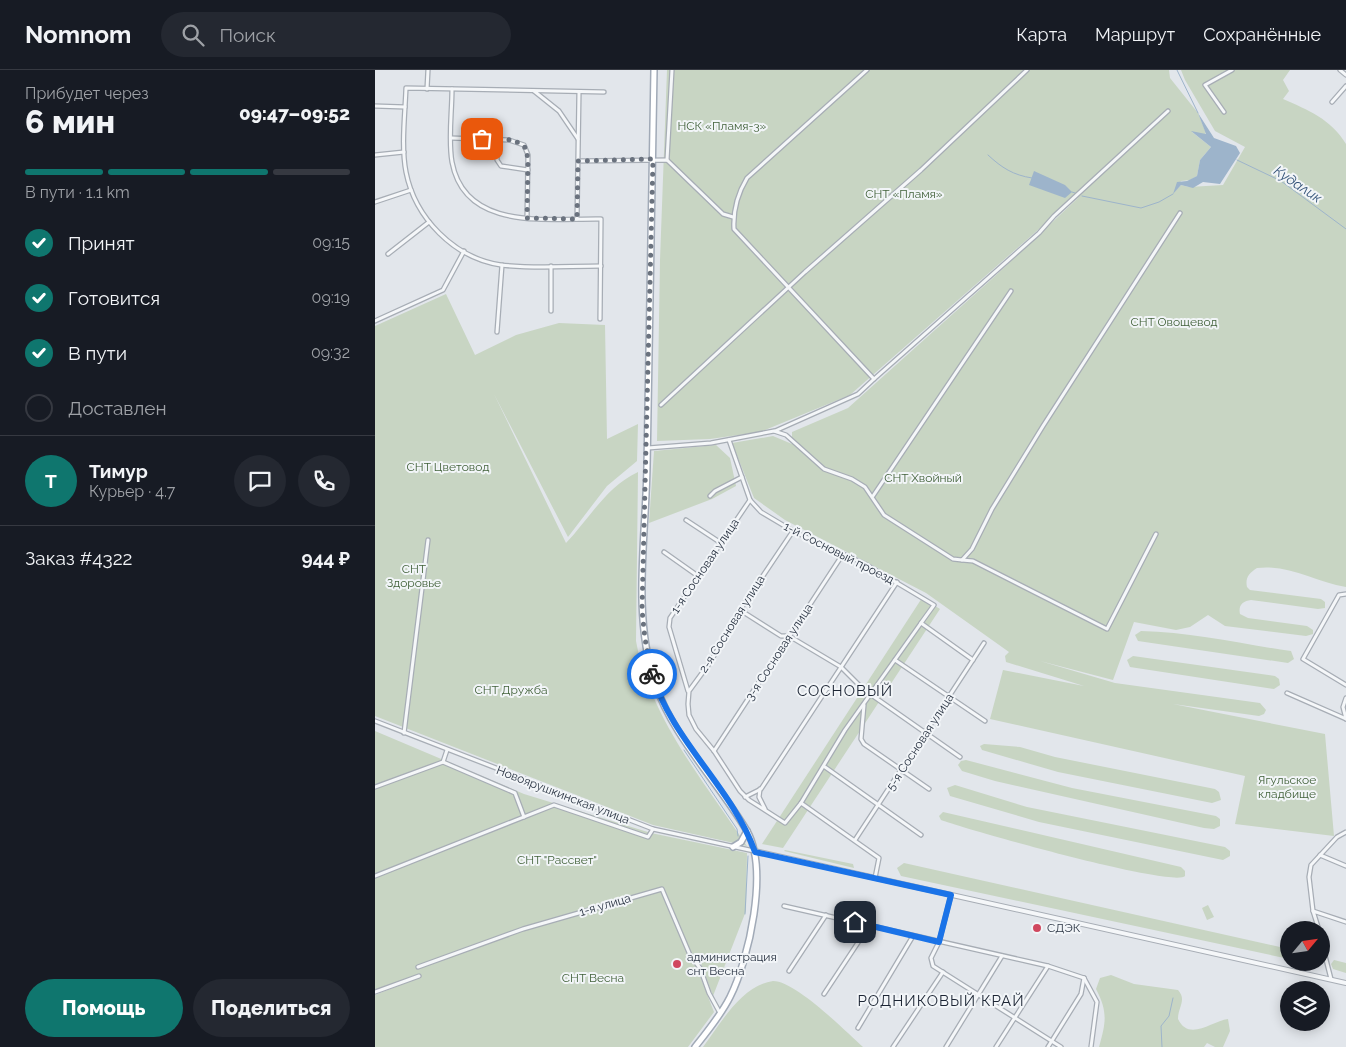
<!DOCTYPE html>
<html lang="ru">
<meta charset="utf-8">
<style>
:root{--surface:#171b24;--page:#242831;--text:#f1f3f6;--muted:#9ea1a6;--line:#363941;--accent:#0f766e}
body{margin:0;font-family:Raleway,sans-serif;background:var(--page);color:var(--text);height:100vh;display:flex;flex-direction:column;font-size:19px;white-space:nowrap}
*{box-sizing:border-box;margin:0}
p{font-size:16px;color:var(--muted)}
.icon{flex:none;width:28px;height:28px;fill:none;stroke:currentColor;stroke-width:2;stroke-linecap:round;stroke-linejoin:round}
.map{position:relative;flex:1;overflow:hidden}
.side{display:flex;flex-direction:column;background:var(--surface);width:375px}
.side>*{flex:none}
.needle{width:32px;rotate:61deg}
.buttons{position:absolute;left:905px;top:851px;display:grid;gap:10px}
.buttons a{display:grid;place-items:center;width:50px;height:50px;border-radius:50%;background:var(--surface);box-shadow:0 2px 12px #0003;font-size:25px}
.pin{position:absolute;display:grid;place-items:center;width:42px;height:42px;color:#fff;margin:-21px;border-radius:10px;box-shadow:0 2px 8px #0006}
.courier{position:absolute;display:grid;place-items:center;width:50px;height:50px;margin:-25px;border:4px solid #1a73e8;border-radius:50%;background:#fff;color:#222;box-shadow:0 1px 6px #0007}
.headline em{font-style:normal;font-weight:800}
.headline div{display:flex;flex-direction:column-reverse}
.headline{display:flex;align-items:center;justify-content:space-between;height:85px;padding:0 25px}
h1{font-size:32px;font-weight:800;line-height:38px}
.bar{display:grid;grid-template-columns:repeat(4,1fr);gap:8px 5px;align-content:center;height:60px;padding:0 25px}
.bar i{height:6px;border-radius:4px;background:var(--line)}
.bar .selected{background:var(--accent)}
.bar p{grid-column:span 4}
.line{display:flex;align-items:center;gap:12px;padding:0 25px;border-top:1px solid var(--line)}
.line div{flex:1}
.round{display:grid;place-items:center;flex:none;width:52px;height:52px;border-radius:26px;background:var(--page)}
ol{padding:0 25px;list-style:none}
li{display:flex;align-items:center;gap:15px;height:55px}
li p{margin-inline-start:auto}
li .icon{padding:5px;border-radius:50%;background:var(--accent);color:#fff;stroke-width:4}
li:last-child{color:var(--muted)}
li i{width:28px;height:28px;border:2px solid var(--line);border-radius:50%}
.button{display:flex;gap:10px;margin-top:auto;padding:10px 25px}
.button a{flex:1;height:58px;border-radius:30px;background:var(--accent);color:#fff;font-size:20px;font-weight:800;line-height:58px;text-align:center}
.button a+a{background:var(--page);color:var(--text)}
header{display:flex;align-items:center;gap:30px;box-sizing:border-box;height:70px;padding:0 25px;background:var(--surface);border-bottom:1px solid var(--line)}
header strong{font-size:24px}
nav{display:flex;gap:28px;margin-inline-start:auto;font-size:18px}
.search{width:350px;height:45px;background:var(--page);display:flex;align-items:center;gap:12px;box-sizing:border-box;padding:0 18px;border-radius:28px;color:var(--muted);font-size:19px}
main{display:flex;flex:1;min-height:0}
.map>svg:first-child{display:block}
.green{fill:#c8d5c3}
.water{fill:#9db4cb}
.lines{fill:none;stroke-linecap:round;stroke-linejoin:round}
.stream{stroke:#9db4cb;stroke-width:1}
.minor-casing{stroke:#a7adb5;stroke-width:5.5}
.tertiary-casing{stroke:#a7adb5;stroke-width:6}
.primary-casing{stroke:#a1aab7;stroke-width:8}
.minor{stroke:#f5f7f9;stroke-width:3}
.tertiary{stroke:#f5f7f9;stroke-width:4}
.primary{stroke:#fff;stroke-width:5}
.done{stroke:#6a727e;stroke-width:5;stroke-dasharray:0 9}
.route{stroke:#1a73e8;stroke-width:6}
.poi-dot{fill:#d0475e;stroke:#f2f5f8;stroke-width:2}
.labels{text-anchor:middle;dominant-baseline:central;stroke-width:4;stroke-linejoin:round;paint-order:stroke}
.park-label{font-size:12px;fill:#3f5f37;stroke:#f2f5f8}
.street-label{font-size:12px;fill:#2a3443;stroke:#f2f5f8}
.poi-label{font-size:12px;fill:#2a3443;stroke:#f2f5f8;text-anchor:start}
.water-label{font-size:14px;font-style:italic;fill:#335378;stroke:#f2f5f8}
.quarter-label{font-size:15px;letter-spacing:1px;fill:#1c2534;stroke:#f2f5f8}
</style>
<header>
<strong>Nomnom</strong>
<div class="search"><svg class="icon" aria-label="search" viewBox="0 0 24 24"><circle cx="10" cy="10" r="6"/><path d="M15 15l6 6"/></svg>Поиск</div>
<nav><a>Карта</a><a>Маршрут</a><a>Сохранённые</a></nav>
</header>
<main>
<section class="side">
<div class="headline"><div><h1>6 мин</h1><p>Прибудет через</p></div><em>09:47–09:52</em></div>
<div class="bar"><i class="selected"></i><i class="selected"></i><i class="selected"></i><i></i><p>В пути · 1.1 km</p></div>
<ol>
<li><svg class="icon" aria-label="check" viewBox="0 0 24 24"><path d="M5 12l5 5 9-10"/></svg>Принят<p>09:15</p></li>
<li><svg class="icon" aria-label="check" viewBox="0 0 24 24"><path d="M5 12l5 5 9-10"/></svg>Готовится<p>09:19</p></li>
<li><svg class="icon" aria-label="check" viewBox="0 0 24 24"><path d="M5 12l5 5 9-10"/></svg>В пути<p>09:32</p></li>
<li><i></i>Доставлен</li>
</ol>
<div class="line" style="height:90px"><b class="round" style="background:var(--accent);color:#fff">Т</b><div><b>Тимур</b><p>Курьер · 4.7</p></div><a class="round"><svg class="icon" aria-label="chat" viewBox="0 0 24 24"><path d="M4 5h16v11H9l-5 4z"/></svg></a><a class="round"><svg class="icon" aria-label="phone" viewBox="0 0 24 24"><path d="M5 4h4l2 5-3 2q2 4 5 5l2-3 5 2v4C11 20 4 13 5 4z"/></svg></a></div>
<div class="line" style="height:65px"><div>Заказ #4322</div><b>944 ₽</b></div>
<div class="button"><a>Помощь</a><a>Поделиться</a></div>
</section>
<div class="map">
<svg width="971" height="977" viewBox="0 0 971 977">
<rect width="100%" height="100%" fill="#e2e6eb"/>
<g class="green">
<path d="M292 0H794L795 8 823 43 831 63 829 65 817 62 836 77 825 90 822 106 815 110 806 111 799 122 806 115 814 117 848 115 870 77 840 61 810 10 806 0H915L908 10 914 21 908 29C933 40 956 49 971 74V517C940 512 914 494 882 498 874 503 870 508 872 517L875 520 946 529 950 532V538L943 539 876 530C868 531 863 535 865 544L873 548 932 556 938 560V564L931 566 850 556 833 545 815 557 801 560 759 552 738 610 665 591 740 613 885 633 891 640 889 644 884 646 798 634 950 664 959 766 860 754 870 706 615 649 628 600 709 616 631 592 630 586 634 582 551 523 410 450 379 428 357 373 398 366 417 374V362L473 338 619 207 704 127 681 144 475 325 385 362 335 369 282 371 285 190Z"/>
<path d="M71 224 100 285 141 265 184 253 230 255 232 369 263 354 262 391 232 416 193 467 119 324 191 473C214 449 231 417 263 402L261 571C275 648 330 713 372 776L278 755 0 646V256Z"/>
<path d="M341 375 355 388 361 416 337 429 274 453 279 381Z"/>
<path d="M547 528 565 539 408 778 387 774Z"/>
<path d="M766 561C816 562 866 574 916 581L919 589 913 593 763 571 760 565Z"/>
<path d="M758 586 900 606 904 609 905 615 899 619 755 597 752 590Z"/>
<path d="M0 661 149 724 276 763 372 783 371 841 338 926 325 891 321 896 339 942 313 977H0V925L46 907 44 904 0 921Z"/>
<path d="M609 674 645 677 680 687 840 719 844 722 846 730 837 733 683 702 607 680 605 676Z"/>
<path d="M591 690 697 718 841 746 845 749V756L839 759 829 758 620 711 587 701 583 695 586 691Z"/>
<path d="M580 715 652 737 850 777 855 781V786L848 790 664 752 575 726 572 718Z"/>
<path d="M568 742 806 797 810 801V806C798 818 593 760 566 750L564 746Z"/>
<path d="M410 780 478 794 479 798 409 781Z"/>
<path d="M529 793 914 879V889L526 806 522 798Z"/>
<path d="M833 835 839 847 832 850 827 838Z"/>
<path d="M959 890 971 893V903L958 899 956 894Z"/>
<path d="M736 905 759 914 803 920C812 930 803 937 803 949 814 972 837 951 853 949L855 961 848 977H840L832 973 829 977H724C731 952 733 942 721 919L725 908Z"/>
<path d="M398 911C421 911 470 961 488 977H328C346 953 366 916 398 911Z"/>
</g>
<g class="water">
<path d="M823 43 839 68 861 76 865 83 845 114 828 112 818 118 806 115 798 124 802 112 812 111 822 106 825 90 836 77 816 61 831 64Z"/>
<path d="M659 101 690 115 697 122 690 128 654 115Z"/>
</g>
<g class="lines">
<g class="stream">
<path d="M802 0 823 43"/>
<path d="M613 85C627 98 638 105 657 108"/>
<path d="M862 90 906 111 971 159"/>
<path d="M697 122 700 123"/>
<path d="M707 126 766 138 784 132 798 124"/>
<path d="M309 680 362 759 363 766"/>
<path d="M370 844 373 786"/>
<path d="M787 977 786 956 794 946 798 928"/>
</g>
<defs>
<g id="minor">
<path d="M965 0 971 5"/>
<path d="M52 19 53 0"/>
<path d="M77 19C77 43 73 69 77 92 90 162 174 148 226 149L225 249"/>
<path d="M159 21 184 41 203 69"/>
<path d="M957 32 971 16"/>
<path d="M0 36 30 37"/>
<path d="M849 42 830 15 857 0"/>
<path d="M76 68 134 70 149 75 153 85 152 148"/>
<path d="M122 69V90L126 96 153 100"/>
<path d="M0 85 29 82"/>
<path d="M292 90 297 0"/>
<path d="M203 91 292 90 348 144 358 147"/>
<path d="M0 132 36 120"/>
<path d="M202 149 204 22"/>
<path d="M13 184 54 152"/>
<path d="M226 196C193 196 159 199 126 195 79 188 40 148 31 102 26 76 30 45 31 18L229 22"/>
<path d="M176 241V196"/>
<path d="M0 251 68 220 89 181"/>
<path d="M122 262 127 195"/>
<path d="M499 309 664 163 679 146 793 41"/>
<path d="M286 335 430 202 546 100 652 0"/>
<path d="M400 361 483 324 499 309 359 159C358 142 363 123 372 108L492 0"/>
<path d="M354 370 375 430 386 442 418 461 492 495 559 535 546 553 598 590"/>
<path d="M273 378 336 373 399 361 411 365 449 399 477 409 490 417 509 445 578 489 587 490 597 479 617 439 668 356 805 143"/>
<path d="M335 426 340 421 367 407"/>
<path d="M498 426 636 221"/>
<path d="M311 450 346 473"/>
<path d="M418 461 365 540 336 591 314 621 313 634 314 645 321 659 339 681 365 721 374 730 410 753 426 733 504 788 500 808"/>
<path d="M289 482 323 506"/>
<path d="M587 490 598 491 732 559 781 464"/>
<path d="M971 524 964 525 928 589 971 615"/>
<path d="M365 540 406 566H414L466 597 488 619 585 687"/>
<path d="M520 590 610 651"/>
<path d="M313 621 294 557 295 548 375 430"/>
<path d="M912 623 971 649"/>
<path d="M971 628 968 637 971 649"/>
<path d="M489 635 486 669 489 674 554 719"/>
<path d="M0 651 278 759 379 781"/>
<path d="M29 663 53 470"/>
<path d="M339 681 468 484"/>
<path d="M68 692 140 723 149 747"/>
<path d="M450 697 546 765"/>
<path d="M0 717 68 692 72 680"/>
<path d="M385 719 384 727 390 739"/>
<path d="M370 727 386 719 522 512"/>
<path d="M426 733 470 660 546 553"/>
<path d="M480 770 609 573"/>
<path d="M945 785 971 796"/>
<path d="M0 806 179 735 273 767 278 759"/>
<path d="M576 825 564 872 556 888 558 896 686 977"/>
<path d="M409 836 673 896 709 908"/>
<path d="M938 841 934 807 936 795 962 767 971 762"/>
<path d="M944 860 938 841 971 852"/>
<path d="M946 870 956 909"/>
<path d="M43 897 148 859 287 819 315 885 325 898 334 923 345 943"/>
<path d="M414 901 451 845"/>
<path d="M709 908 722 932 716 977"/>
<path d="M0 922 44 906"/>
<path d="M449 924 494 856"/>
<path d="M483 958 538 866"/>
<path d="M518 977 568 902"/>
<path d="M571 977 627 886"/>
<path d="M621 977 673 896"/>
<path d="M673 977 706 924 709 908"/>
</g>
<path id="tertiary" d="M380 781 971 913"/>
<g id="primary">
<path d="M279 0C277 132 275 264 272 396 271 467 257 545 280 613 297 666 344 713 372 761 394 800 374 889 355 927 346 945 332 962 320 977"/>
<path d="M358 777 366 772 372 761"/>
</g>
</defs>
<use href="#minor" class="minor-casing"/>
<use href="#tertiary" class="tertiary-casing"/>
<use href="#primary" class="primary-casing"/>
<use href="#minor" class="minor"/>
<use href="#tertiary" class="tertiary"/>
<use href="#primary" class="primary"/>
</g>
<g class="lines">
<path class="done" d="M107 69 139 70 151 78 153 90 152 148 202 149 203 91 278 89 267 540 270 569 277 604"/>
<path class="route" d="M277 604C297 671 357 717 380 782L576 825 564 872 480 852"/>
</g>
<g class="poi-dot">
<circle cx="662" cy="858" r="5"/>
<circle cx="302" cy="894" r="5"/>
</g>
<g class="labels">
<g class="park-label">
<text x="347" y="56">НСК «Пламя-3»</text>
<text x="529" y="124">СНТ «Пламя»</text>
<text x="799" y="252">СНТ Овощевод</text>
<text x="73" y="397">СНТ Цветовод</text>
<text x="548" y="408">СНТ Хвойный</text>
<text x="39" y="499">СНТ<tspan x="39" dy="14">Здоровье</tspan></text>
<text x="136" y="620">СНТ Дружба</text>
<text x="912" y="710">Ягульское<tspan x="912" dy="14">кладбище</tspan></text>
<text x="182" y="790">СНТ "Рассвет"</text>
<text x="218" y="908">СНТ Весна</text>
</g>
<g class="street-label">
<text transform="translate(464 483) rotate(27)">1-й Сосновый проезд</text>
<text transform="translate(330 496) rotate(-56)">1-я Сосновая улица</text>
<text transform="translate(357 554) rotate(-58)">2-я Сосновая улица</text>
<text transform="translate(404 582) rotate(-57)">3-я Сосновая улица</text>
<text transform="translate(545 672) rotate(-57)">5-я Сосновая улица</text>
<text transform="translate(188 725) rotate(21)">Новоярушкинская улица</text>
<text transform="translate(230 835) rotate(-16)">1-я улица</text>
</g>
<g class="poi-label">
<text x="672" y="858">СДЭК</text>
<text x="312" y="887">администрация<tspan x="312" dy="14">снт Весна</tspan></text>
</g>
<g class="water-label">
<text transform="translate(923 114) rotate(34)">Кудалик</text>
</g>
<g class="quarter-label">
<text x="470" y="621">СОСНОВЫЙ</text>
<text x="566" y="931">РОДНИКОВЫЙ КРАЙ</text>
</g>
</g>
</svg>
<div class="buttons">
<a><svg class="needle" viewBox="-14 -14 28 28"><path d="M0-13l5 13h-10z" fill="#e53935"/><path d="M0 13l5-13h-10z" fill="#9ea1a6"/></svg></a>
<a><svg class="icon" aria-label="layers" viewBox="0 0 24 24"><path d="M12 4l9 5-9 5-9-5zM3 14l9 5 9-5"/></svg></a>
</div>
<div class="pin" style="left:107px;top:69px;background:#ea580c"><svg class="icon" aria-label="bag" viewBox="0 0 24 24"><path d="M5 8h14l-1 12H6zM9 8a3 3 0 0 1 6 0"/></svg></div>
<div class="pin" style="left:480px;top:852px;background:#1f2937"><svg class="icon" aria-label="home" viewBox="0 0 24 24"><path d="M3 11l9-7 9 7M6 9v11h12V9"/></svg></div>
<div class="courier" style="left:277px;top:604px"><svg class="icon" aria-label="bike" viewBox="0 0 24 24"><circle cx="6" cy="16" r="4"/><circle cx="18" cy="16" r="4"/><path d="M6 16l4-8h5l3 8M10 8l3 8H6M13 5h3"/></svg></div>
</div>
</main>
